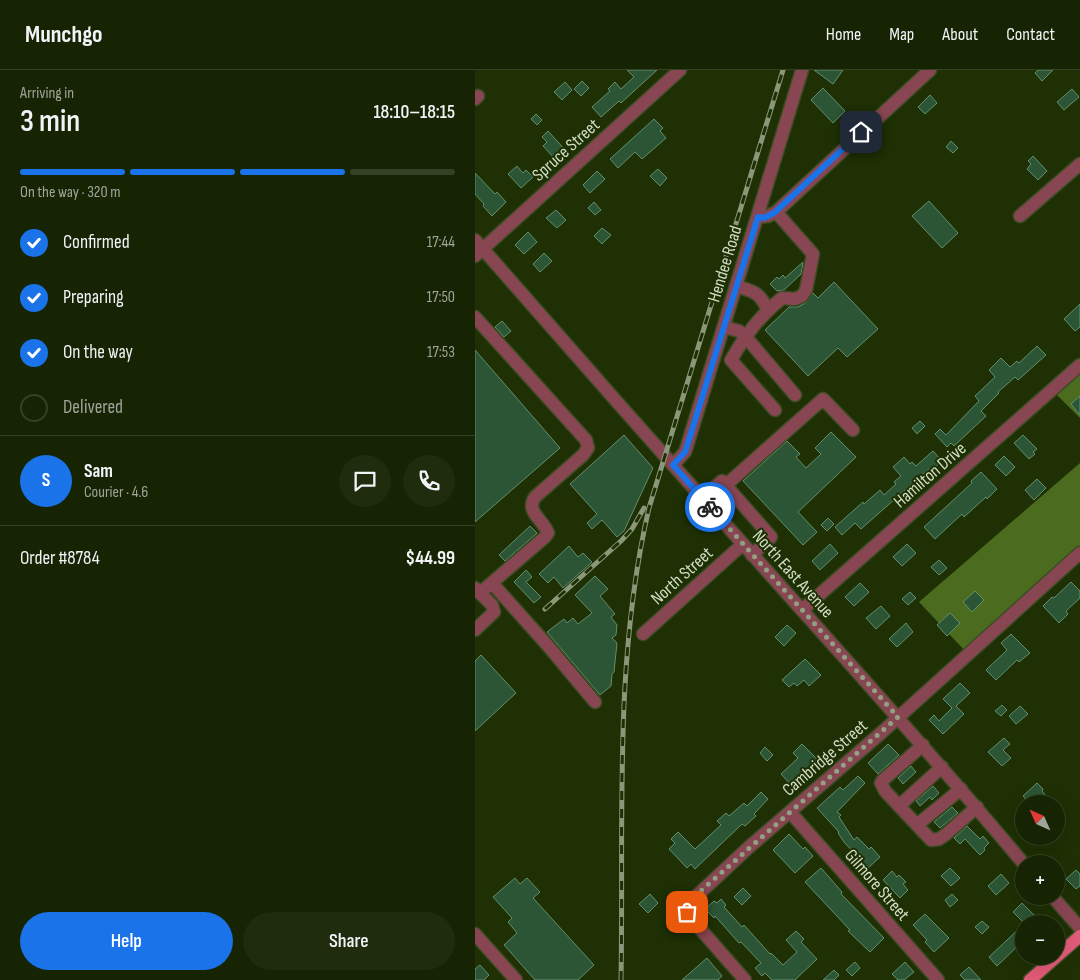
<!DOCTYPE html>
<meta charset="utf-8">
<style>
:root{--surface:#162403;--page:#1f2c0d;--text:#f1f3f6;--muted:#9ea49a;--line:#354125;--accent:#1a73e8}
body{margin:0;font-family:"Sofia Sans Condensed",sans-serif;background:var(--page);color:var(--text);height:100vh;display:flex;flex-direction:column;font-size:19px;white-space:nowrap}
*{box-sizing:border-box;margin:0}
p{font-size:16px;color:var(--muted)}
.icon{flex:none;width:28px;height:28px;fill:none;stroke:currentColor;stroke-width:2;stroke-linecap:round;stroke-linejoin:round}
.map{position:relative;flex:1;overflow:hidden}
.drawer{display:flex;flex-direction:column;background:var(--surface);width:475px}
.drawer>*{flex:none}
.needle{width:32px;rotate:315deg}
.buttons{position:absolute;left:540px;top:725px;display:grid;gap:10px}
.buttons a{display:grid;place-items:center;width:50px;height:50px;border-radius:50%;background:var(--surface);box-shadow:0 5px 20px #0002,0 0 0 1px var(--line);font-size:25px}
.pin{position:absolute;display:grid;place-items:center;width:42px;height:42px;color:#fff;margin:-21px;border-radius:10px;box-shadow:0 2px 8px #0006}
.courier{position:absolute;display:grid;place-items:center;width:50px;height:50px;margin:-25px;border:4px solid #1a73e8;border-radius:50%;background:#fff;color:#222;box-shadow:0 1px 6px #0007}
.head em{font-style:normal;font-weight:600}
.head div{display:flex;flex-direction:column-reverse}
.head{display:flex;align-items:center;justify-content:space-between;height:85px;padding:0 20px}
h1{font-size:32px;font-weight:600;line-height:38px}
.bar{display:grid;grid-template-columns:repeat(4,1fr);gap:8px 5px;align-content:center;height:60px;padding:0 20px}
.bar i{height:6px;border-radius:4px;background:var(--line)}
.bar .current{background:var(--accent)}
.bar p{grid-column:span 4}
.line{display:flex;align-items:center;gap:12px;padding:0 20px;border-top:1px solid var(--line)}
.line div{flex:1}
.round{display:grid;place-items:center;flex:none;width:52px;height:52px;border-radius:26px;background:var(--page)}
ol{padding:0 20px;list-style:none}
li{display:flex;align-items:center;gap:15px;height:55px}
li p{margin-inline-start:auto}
li .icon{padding:5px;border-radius:50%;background:var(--accent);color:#fff;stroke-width:4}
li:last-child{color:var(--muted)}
li i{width:28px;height:28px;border:2px solid var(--line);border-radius:50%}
.button{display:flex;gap:10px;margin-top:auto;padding:10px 20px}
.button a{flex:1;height:58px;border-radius:30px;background:var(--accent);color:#fff;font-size:20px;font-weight:600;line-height:58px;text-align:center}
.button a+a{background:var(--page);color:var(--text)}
header{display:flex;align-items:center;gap:30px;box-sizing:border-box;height:70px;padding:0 25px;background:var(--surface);border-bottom:1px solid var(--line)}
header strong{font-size:24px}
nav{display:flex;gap:28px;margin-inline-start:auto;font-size:18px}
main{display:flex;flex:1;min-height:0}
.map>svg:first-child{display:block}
.forest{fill:#4b6c1e}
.building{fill:#2c5535;stroke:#638f6c}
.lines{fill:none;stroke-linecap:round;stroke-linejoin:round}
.minor-casing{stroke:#3b4c23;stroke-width:15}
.major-casing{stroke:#3b4c23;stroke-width:15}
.minor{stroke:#884652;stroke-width:12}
.major{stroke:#e35b78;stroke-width:12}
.rail-casing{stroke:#899878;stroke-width:5}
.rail{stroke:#1e3004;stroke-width:3;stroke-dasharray:9;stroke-linecap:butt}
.done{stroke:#92a182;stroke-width:5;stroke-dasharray:0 9}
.route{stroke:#1a73e8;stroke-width:6}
.labels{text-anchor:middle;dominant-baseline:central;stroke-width:4;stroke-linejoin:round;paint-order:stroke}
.street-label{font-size:18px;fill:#d1dec6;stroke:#1e3004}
</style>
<header>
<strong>Munchgo</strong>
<nav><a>Home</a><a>Map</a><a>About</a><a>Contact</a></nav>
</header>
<main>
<section class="drawer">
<div class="head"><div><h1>3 min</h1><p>Arriving in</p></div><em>18:10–18:15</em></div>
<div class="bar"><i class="current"></i><i class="current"></i><i class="current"></i><i></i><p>On the way · 320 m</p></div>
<ol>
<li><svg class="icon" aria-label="check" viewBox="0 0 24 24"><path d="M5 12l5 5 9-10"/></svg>Confirmed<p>17:44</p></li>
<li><svg class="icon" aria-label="check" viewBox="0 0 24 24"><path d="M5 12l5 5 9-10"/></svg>Preparing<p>17:50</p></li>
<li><svg class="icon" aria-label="check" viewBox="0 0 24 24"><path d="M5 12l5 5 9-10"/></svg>On the way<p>17:53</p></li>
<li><i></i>Delivered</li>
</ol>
<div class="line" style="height:90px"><b class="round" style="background:var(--accent);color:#fff">S</b><div><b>Sam</b><p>Courier · 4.6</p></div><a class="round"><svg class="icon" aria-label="chat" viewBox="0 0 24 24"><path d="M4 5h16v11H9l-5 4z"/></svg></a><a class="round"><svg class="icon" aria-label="phone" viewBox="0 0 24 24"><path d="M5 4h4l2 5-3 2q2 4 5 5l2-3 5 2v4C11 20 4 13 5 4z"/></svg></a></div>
<div class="line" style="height:65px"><div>Order #8784</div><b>$44.99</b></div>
<div class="button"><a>Help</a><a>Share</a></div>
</section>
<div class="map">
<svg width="605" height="910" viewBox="0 0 605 910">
<rect width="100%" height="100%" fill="#1e3004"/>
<g class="forest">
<path d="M605 300V348L576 319Z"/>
<path d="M605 393V483L492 583 444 532Z"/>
</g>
<g class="building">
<path d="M152 0H182L146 33 144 31 126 47 117 37 135 21 133 19 140 12 146 19 159 7Z"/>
<path d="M339 0H368L358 14Z"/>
<path d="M563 0H578L567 11 560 3Z"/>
<path d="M107 11 114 18 106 26 99 19Z"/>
<path d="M90 12 97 20 87 30 79 22Z"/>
<path d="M348 18 370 41 358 53 336 30Z"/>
<path d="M597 19 604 27 589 40 582 32Z"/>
<path d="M455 25 462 33 450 44 443 37Z"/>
<path d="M61 44 67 50 62 55 56 49Z"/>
<path d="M179 49 188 58 185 61 191 68 167 89 160 82 143 98 135 89Z"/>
<path d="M73 61 92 82 86 87 84 85 80 89 68 76 72 72 67 67Z"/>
<path d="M476 71 483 78 478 83 471 77Z"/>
<path d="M558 86 572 101 563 110 552 99 556 94 553 91Z"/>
<path d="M42 96 48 103 51 100 58 107 46 118 33 104Z"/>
<path d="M183 99 192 108 185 116 175 106Z"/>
<path d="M122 101 130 109 115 123 108 115Z"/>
<path d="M0 103 20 124 22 122 31 132 17 146 8 136 9 134 0 124Z"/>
<path d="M454 131 483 163 467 178 437 146Z"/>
<path d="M119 132 126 140 120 145 113 138Z"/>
<path d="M81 140 91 150 82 158 71 148Z"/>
<path d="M127 158 136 165 127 174 119 166Z"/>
<path d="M53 162 62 172 49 184 40 175Z"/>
<path d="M69 183 77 191 65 202 58 194Z"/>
<path d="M328 192 326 204 309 220 302 221 295 214 302 207 304 209 308 205 310 208Z"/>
<path d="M359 212 403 259 372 287 363 278 333 306 290 260 314 237H323L330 233 338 223 343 228Z"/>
<path d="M605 234V257L600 261 589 249Z"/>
<path d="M27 251 36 261 29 267 20 257Z"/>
<path d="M562 276 571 285 543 310 540 307 523 322 524 323 506 341 511 346 479 376 476 373 472 377 460 364 465 359 471 365 504 331 500 326 520 307 514 300 526 288 535 297 542 291 544 293Z"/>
<path d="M0 280 85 378 0 452Z"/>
<path d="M605 326V345L596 334Z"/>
<path d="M445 351 450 356 442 364 437 358Z"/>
<path d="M356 362 381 387 323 442 342 462 328 475 268 411 312 371 325 384 321 387 331 398 346 384 340 378Z"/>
<path d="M149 365 178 398 149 461 142 467 127 450 117 459 112 453 122 444 95 414Z"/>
<path d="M548 365 562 379 558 382 560 384 554 389 539 373Z"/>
<path d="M458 381 467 391 457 400 455 398 386 459 380 453 367 465 360 457 388 432 389 434 405 420 409 425 421 414 419 412 426 406 418 397 429 387 435 394 437 392 441 396Z"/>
<path d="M529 386 540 397 531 406 520 395Z"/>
<path d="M506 402 522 419 512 429 511 427 489 447 487 444 460 469 449 457 497 413 496 411Z"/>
<path d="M562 409 571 418 559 430 550 420Z"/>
<path d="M353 448 359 454 352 461 346 455Z"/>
<path d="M55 456 62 463 30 491 24 485Z"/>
<path d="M355 474 363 483 345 500 337 491Z"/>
<path d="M432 474 441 483 427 496 418 487Z"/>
<path d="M94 476 103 487 108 483 117 492 88 518 79 507 73 513 64 504Z"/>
<path d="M464 490 472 498 464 505 456 497Z"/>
<path d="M51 500 57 507 51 512 66 527 59 533 39 512Z"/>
<path d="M120 506 133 519 125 526 140 544 136 547 142 555 141 565 137 568 142 573 139 602 137 604 136 616 125 625 72 562 89 549 92 553 98 548 103 554 117 543 100 525Z"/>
<path d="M596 512 605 521V528L591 541 593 544 584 553 568 536 577 527 579 528Z"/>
<path d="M385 513 394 522 379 536 370 527Z"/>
<path d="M500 521 509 530 497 542 488 532Z"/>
<path d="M435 522 441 528 433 535 427 529Z"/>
<path d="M406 536 415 546 401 559 391 548Z"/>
<path d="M475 543 485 553 472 566 462 555Z"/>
<path d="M431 553 438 562 422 577 414 569Z"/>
<path d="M312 555 321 563 309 576 300 567Z"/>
<path d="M536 564 555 583 544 592 542 590 521 610 511 600 532 580 526 573Z"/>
<path d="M6 585 41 623 0 661V591Z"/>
<path d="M330 589 346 605 334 616 329 610 322 616 319 613 314 617 307 610Z"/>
<path d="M485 613 495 623 481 636 489 644 468 664 454 650 459 645 464 651 477 638 468 629Z"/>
<path d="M527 635 532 640 526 646 520 641Z"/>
<path d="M545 636 553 644 541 654 534 646Z"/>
<path d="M529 668 535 674 528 680 536 688 527 696 513 682Z"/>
<path d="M327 674 342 689 316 715 306 704 323 688 318 683Z"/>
<path d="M413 674 424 685 403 704 393 693Z"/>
<path d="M290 677 298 685 292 691 285 683Z"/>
<path d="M436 696 441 702 428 714 423 708Z"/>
<path d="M383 706 390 713 362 742 366 745 364 747 379 770 382 767 394 779 396 777 405 787 393 798 369 772 363 763 364 762 342 738 365 717 368 720Z"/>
<path d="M562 713 568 719 567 721 578 734H555L548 726Z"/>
<path d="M458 716 464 723 457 730 455 727 445 736 441 731Z"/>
<path d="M286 722 293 729 279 744 281 746 270 756 267 754 220 799 216 794 212 798 194 779 200 773 196 769 203 762 220 779 246 755 242 751 251 743 254 746 269 733 272 736Z"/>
<path d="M477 737 483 743 465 758 459 752Z"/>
<path d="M492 756 505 769 508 766 514 773 509 778 510 780 505 785 490 769 485 774 479 768Z"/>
<path d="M314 764 328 779 330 777 338 786 320 803 298 780Z"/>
<path d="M346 798 367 822 366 824 409 868 395 882 373 861 375 860 330 812Z"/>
<path d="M475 798 485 808 476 816 466 806Z"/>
<path d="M601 800 605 804V816L601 819 591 809Z"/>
<path d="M417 801 422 807 424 805 431 812 428 814 433 820 425 828 408 810Z"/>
<path d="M526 804 534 813 521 825 513 816Z"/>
<path d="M40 808 45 814 52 808 65 822 58 828 119 895 103 910H60L29 875 42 863 33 852 37 848 18 827Z"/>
<path d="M268 818 276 826 267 835 259 827Z"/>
<path d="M175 824 183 833 173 843 164 834Z"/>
<path d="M477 824 483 830 475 837 470 830Z"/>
<path d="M246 829 251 835 249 837 267 857 269 855 295 884 296 883 308 895 322 882 311 870 321 861 329 869 326 872 342 889 320 910H297L290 903 287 906 280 898 286 893 266 872 264 873 240 846 239 848 230 839 239 831 242 833Z"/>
<path d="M547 833 559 845 550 854 538 842Z"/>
<path d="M450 844 474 868 459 882 450 872 452 870 438 855Z"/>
<path d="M507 851 514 857 507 864 500 857Z"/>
<path d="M549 854V870L522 896 514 887Z"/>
<path d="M232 888 247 906 243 910H207Z"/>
<path d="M380 892 385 898 377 906 371 900Z"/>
<path d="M430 892 439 902 429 910H423L417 904Z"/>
<path d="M5 895 14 905 9 910H0V899Z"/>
<path d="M494 897 506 910H490L485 905Z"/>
<path d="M359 900 364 905 359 910H348Z"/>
</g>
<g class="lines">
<defs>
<g id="minor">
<path d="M0 29 3 26"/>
<path d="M545 146 605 94"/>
<path d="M283 147 293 146 301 142 455 0"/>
<path d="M0 170C89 272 178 373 268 474 362 580 458 685 549 794"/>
<path d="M0 186 205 0"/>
<path d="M261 216C280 222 284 222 293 240"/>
<path d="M0 247 111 370 113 378 108 385 60 427C50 442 68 449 73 463L70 467 5 523"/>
<path d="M249 257 264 261 270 266 320 325"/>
<path d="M300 340 256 290C271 264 284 247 307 228L320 229 327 226 331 220 338 184 301 142"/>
<path d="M198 395 210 382 212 376 327 0"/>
<path d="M251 415 348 329 378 360"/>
<path d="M227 428 247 411 296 467 277 485"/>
<path d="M17 513 74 577 120 632"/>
<path d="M0 518 17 535 19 542 0 560"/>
<path d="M327 540 605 295"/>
<path d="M168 564 268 474"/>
<path d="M448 675 408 710 406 713 410 721 456 770 464 769 470 765 502 737"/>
<path d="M424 736 467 697"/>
<path d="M315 742 463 910"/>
<path d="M442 755 486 719"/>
<path d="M577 826 605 858"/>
<path d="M0 864 41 910"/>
<path d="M270 910 213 845 212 838 215 832 273 778 406 663 605 483"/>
</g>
<path id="major" d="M555 910 605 866"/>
</defs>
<use href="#minor" class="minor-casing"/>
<use href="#major" class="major-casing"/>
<use href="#minor" class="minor"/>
<use href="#major" class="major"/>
<defs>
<g id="rail">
<path d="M70 539 146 471 157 459 169 438"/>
<path d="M146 910C149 753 138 592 174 438L308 0"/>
</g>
</defs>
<use href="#rail" class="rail-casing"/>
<use href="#rail" class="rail"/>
</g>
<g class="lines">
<path class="done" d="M212 842 215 832 228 819 423 647 235 437"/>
<path class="route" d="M235 437 198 395 210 382 212 376 283 147 289 148 299 143 386 62"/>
</g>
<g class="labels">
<g class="street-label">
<text transform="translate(91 80) rotate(-42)">Spruce Street</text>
<text transform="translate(250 194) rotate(-73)">Hendee Road</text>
<text transform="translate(455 405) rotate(-41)">Hamilton Drive</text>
<text transform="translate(318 504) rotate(48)">North East Avenue</text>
<text transform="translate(207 506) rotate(-42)">North Street</text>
<text transform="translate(350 688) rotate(-41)">Cambridge Street</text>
<text transform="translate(402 815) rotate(49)">Gilmore Street</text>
</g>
</g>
</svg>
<div class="buttons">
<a><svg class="needle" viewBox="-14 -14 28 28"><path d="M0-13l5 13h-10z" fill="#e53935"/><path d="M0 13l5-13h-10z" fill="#9ea49a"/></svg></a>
<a>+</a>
<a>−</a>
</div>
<div class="pin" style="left:212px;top:842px;background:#ea580c"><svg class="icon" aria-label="bag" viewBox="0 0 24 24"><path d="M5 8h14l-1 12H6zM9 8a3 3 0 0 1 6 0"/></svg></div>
<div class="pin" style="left:386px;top:62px;background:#1f2937"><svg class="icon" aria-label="home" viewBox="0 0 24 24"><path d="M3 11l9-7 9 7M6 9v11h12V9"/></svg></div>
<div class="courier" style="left:235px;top:437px"><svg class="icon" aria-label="bike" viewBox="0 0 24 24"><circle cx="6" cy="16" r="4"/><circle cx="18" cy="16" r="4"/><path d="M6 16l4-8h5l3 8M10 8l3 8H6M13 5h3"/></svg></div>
</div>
</main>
